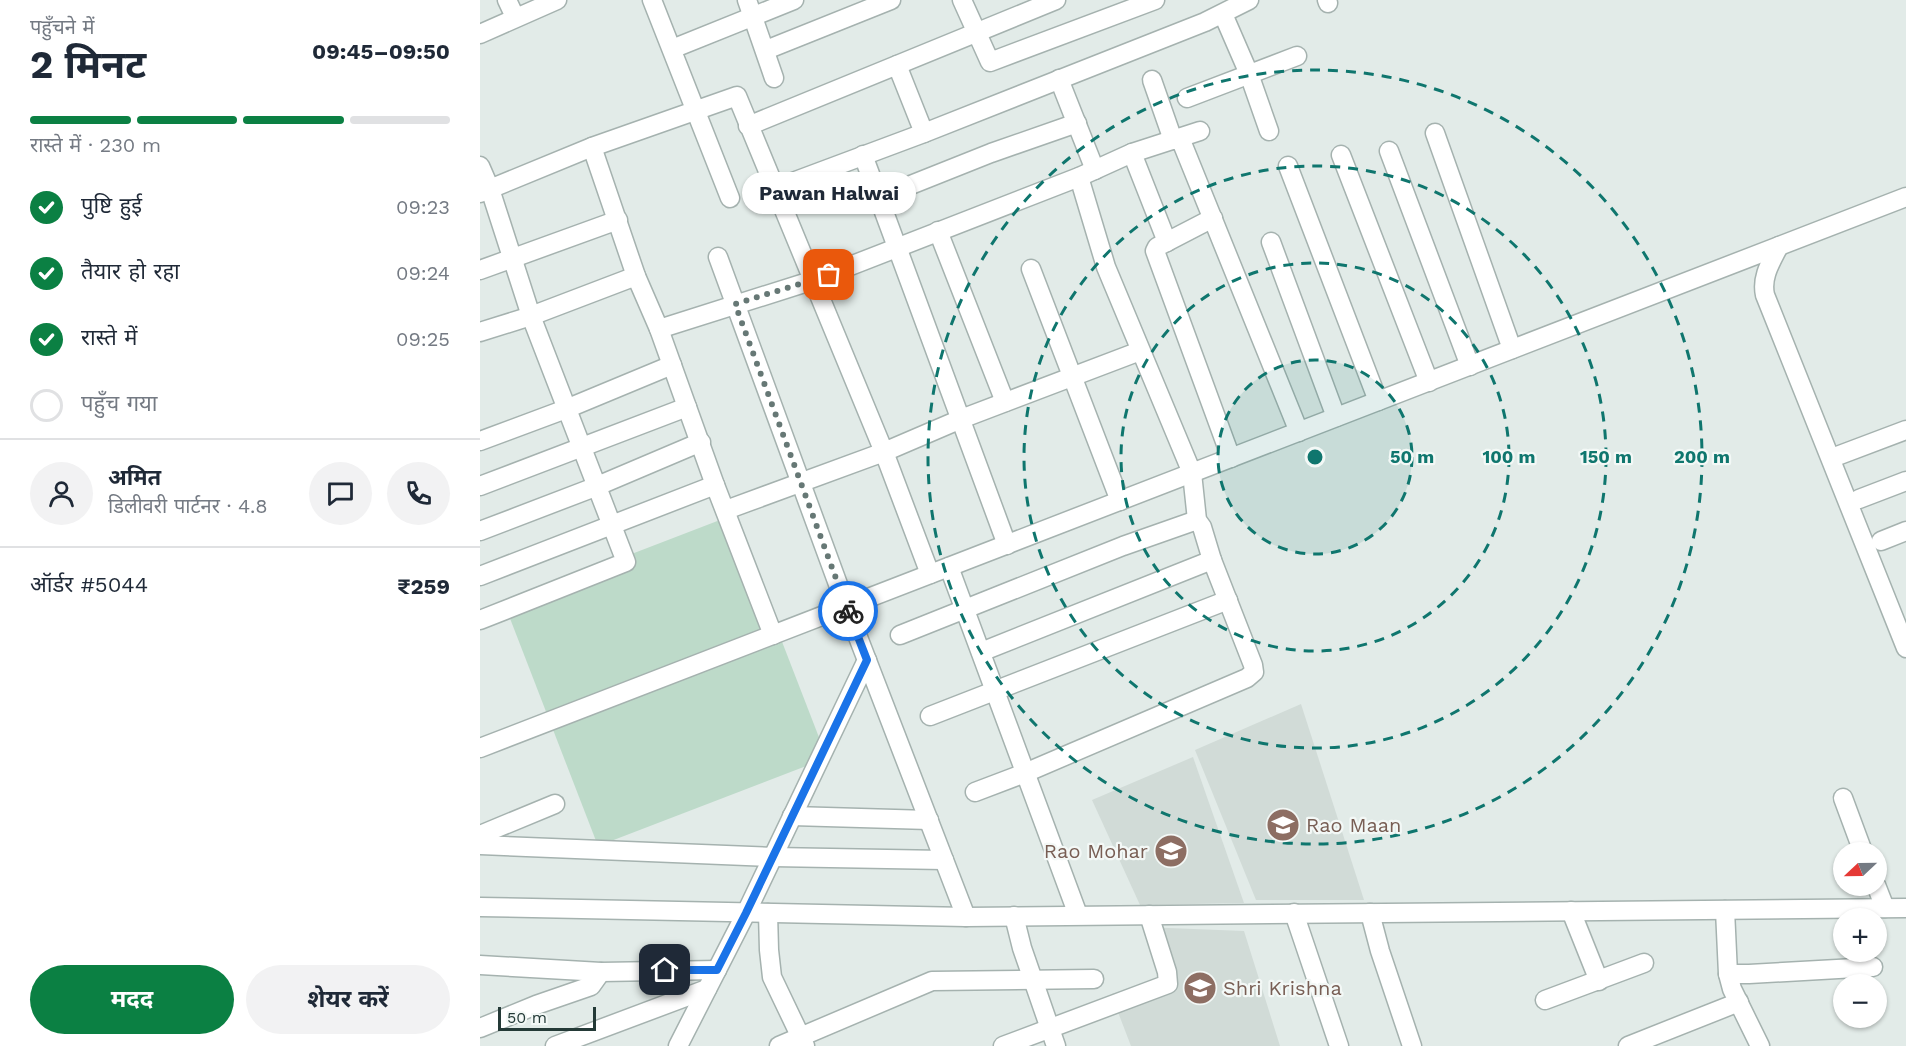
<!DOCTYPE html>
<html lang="hi">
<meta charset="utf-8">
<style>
:root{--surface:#fff;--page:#f2f2f3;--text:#1f2937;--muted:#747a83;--line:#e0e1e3;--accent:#0b8043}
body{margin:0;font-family:"Work Sans","Noto Sans Devanagari",sans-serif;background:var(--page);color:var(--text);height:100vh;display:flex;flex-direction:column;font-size:22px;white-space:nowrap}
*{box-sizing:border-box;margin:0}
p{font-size:20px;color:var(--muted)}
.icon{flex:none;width:33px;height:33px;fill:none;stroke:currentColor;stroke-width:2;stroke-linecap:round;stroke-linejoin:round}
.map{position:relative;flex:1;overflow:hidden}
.drawer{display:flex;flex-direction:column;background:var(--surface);width:480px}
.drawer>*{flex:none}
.needle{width:39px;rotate:248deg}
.tools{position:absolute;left:1353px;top:842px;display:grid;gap:12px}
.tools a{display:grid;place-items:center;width:54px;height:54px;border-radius:50%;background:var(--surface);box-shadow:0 2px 4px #0004;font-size:30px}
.scale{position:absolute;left:18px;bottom:15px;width:98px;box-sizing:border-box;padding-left:6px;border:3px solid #243a37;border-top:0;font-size:16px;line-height:21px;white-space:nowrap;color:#243a37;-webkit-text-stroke:4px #f3f8f6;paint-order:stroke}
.pin{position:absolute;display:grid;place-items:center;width:51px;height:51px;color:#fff;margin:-26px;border-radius:12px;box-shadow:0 3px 9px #0006}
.courier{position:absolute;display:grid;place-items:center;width:60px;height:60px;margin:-30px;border:4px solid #1a73e8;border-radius:50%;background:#fff;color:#222;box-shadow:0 2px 8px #0007}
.bubble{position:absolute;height:42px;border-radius:21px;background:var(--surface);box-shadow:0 2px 4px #0004;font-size:20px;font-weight:700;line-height:42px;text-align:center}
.head em{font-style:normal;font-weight:700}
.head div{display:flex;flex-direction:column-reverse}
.head{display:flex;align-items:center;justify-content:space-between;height:102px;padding:0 30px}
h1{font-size:39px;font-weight:700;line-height:45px}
.bar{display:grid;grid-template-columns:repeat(4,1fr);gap:9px 6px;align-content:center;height:72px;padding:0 30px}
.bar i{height:8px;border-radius:4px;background:var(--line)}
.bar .current{background:var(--accent)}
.bar p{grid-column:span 4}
.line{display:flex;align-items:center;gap:15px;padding:0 30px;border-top:2px solid var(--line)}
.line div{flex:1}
.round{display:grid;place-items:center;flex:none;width:63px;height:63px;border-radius:32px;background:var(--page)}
ol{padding:0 30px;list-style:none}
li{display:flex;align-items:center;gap:18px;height:66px}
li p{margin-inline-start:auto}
li .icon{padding:6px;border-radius:50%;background:var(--accent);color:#fff;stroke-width:4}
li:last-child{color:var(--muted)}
li i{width:33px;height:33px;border:3px solid var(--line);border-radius:50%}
.button{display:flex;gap:12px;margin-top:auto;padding:12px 30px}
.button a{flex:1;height:69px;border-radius:36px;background:var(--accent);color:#fff;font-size:24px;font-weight:700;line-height:69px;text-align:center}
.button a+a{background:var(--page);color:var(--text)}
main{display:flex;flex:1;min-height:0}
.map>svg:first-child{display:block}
.built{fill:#d1dbd7}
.green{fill:#bddac9}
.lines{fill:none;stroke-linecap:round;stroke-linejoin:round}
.minor-casing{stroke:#a5b2af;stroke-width:21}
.minor{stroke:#fff;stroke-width:18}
.done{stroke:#667875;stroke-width:6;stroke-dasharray:0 10.8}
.route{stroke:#1a73e8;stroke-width:8}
.ring{fill:none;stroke:#0f766e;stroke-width:3;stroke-dasharray:10 8}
.labels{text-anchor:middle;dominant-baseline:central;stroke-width:4.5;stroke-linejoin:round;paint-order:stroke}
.education-label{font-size:20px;fill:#785e54;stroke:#f3f8f6;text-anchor:start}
.centre{fill:#0f766e;stroke:#f3f8f6;stroke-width:3}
.ring-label{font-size:18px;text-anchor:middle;font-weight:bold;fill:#0f766e;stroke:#f3f8f6;stroke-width:4.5;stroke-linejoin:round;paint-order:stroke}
</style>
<main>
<section class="drawer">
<div class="head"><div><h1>2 मिनट</h1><p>पहुँचने में</p></div><em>09:45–09:50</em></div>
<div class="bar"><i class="current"></i><i class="current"></i><i class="current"></i><i></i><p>रास्ते में · 230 m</p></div>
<ol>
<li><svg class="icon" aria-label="check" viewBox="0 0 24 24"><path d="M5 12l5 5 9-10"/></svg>पुष्टि हुई<p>09:23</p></li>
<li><svg class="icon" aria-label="check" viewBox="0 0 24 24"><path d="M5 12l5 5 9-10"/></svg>तैयार हो रहा<p>09:24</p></li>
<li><svg class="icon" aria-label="check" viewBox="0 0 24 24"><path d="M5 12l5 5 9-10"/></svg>रास्ते में<p>09:25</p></li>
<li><i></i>पहुँच गया</li>
</ol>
<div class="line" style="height:108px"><a class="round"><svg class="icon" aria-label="person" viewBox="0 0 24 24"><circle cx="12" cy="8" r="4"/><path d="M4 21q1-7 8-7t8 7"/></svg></a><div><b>अमित</b><p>डिलीवरी पार्टनर · 4.8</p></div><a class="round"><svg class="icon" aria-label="chat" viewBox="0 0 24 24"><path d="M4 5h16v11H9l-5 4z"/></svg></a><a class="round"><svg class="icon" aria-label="phone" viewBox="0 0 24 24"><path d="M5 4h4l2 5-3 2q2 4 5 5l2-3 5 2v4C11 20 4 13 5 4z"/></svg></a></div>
<div class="line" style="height:78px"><div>ऑर्डर #5044</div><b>₹259</b></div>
<div class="button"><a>मदद</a><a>शेयर करें</a></div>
</section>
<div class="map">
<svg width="1426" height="1046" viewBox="0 0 1426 1046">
<rect width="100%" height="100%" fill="#e2ebe8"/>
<g class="built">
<path d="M821 704 884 900H776L715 750Z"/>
<path d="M713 757 764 903 660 905 612 800Z"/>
<path d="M663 927 764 931 800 1046H651L631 994 683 982Z"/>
</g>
<path class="green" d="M253 515 347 758 118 846 24 603Z"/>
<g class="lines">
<defs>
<g id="minor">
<path d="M27 0 35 17"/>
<path d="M172 0 250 198"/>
<path d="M267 0 294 78"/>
<path d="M482 0 510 62 675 0"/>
<path d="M847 0 848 3"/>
<path d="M743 14 769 74 789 131"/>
<path d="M0 34 77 0"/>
<path d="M192 49 314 0"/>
<path d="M286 50 411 0"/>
<path d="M417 65 444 133"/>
<path d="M579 79 615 170"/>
<path d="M672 80 693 140"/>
<path d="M707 98 817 56"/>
<path d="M268 126 576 0"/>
<path d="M955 133 1032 349"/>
<path d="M700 138 819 432"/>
<path d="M112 147 156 276 179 329 235 485 293 635"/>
<path d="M909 151 990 366"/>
<path d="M652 153 687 242"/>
<path d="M383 155 527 545"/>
<path d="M861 155 949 382"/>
<path d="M0 166 10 189 51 316 146 562 0 620"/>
<path d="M808 166 898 401"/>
<path d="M294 189 444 133 725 22 769 0"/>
<path d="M0 193 112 147 257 96 404 452 481 419 660 351"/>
<path d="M398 198 511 153 597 123"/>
<path d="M733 218 677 247 675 251 751 458"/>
<path d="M458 231 525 402"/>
<path d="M791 242 856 417"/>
<path d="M1299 246C1291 262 1281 277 1285 295L1426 648"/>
<path d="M238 257 366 606 486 917"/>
<path d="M551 269 640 501"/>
<path d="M0 270 138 220"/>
<path d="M179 329 334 280 599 177 652 153 720 131"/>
<path d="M0 332 51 316 156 276"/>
<path d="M0 441 86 409 192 365"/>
<path d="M1357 456 1426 430"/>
<path d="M0 486 207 407"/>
<path d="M1379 499 1426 481"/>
<path d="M246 510 404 452 450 574"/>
<path d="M0 531 115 487 221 442"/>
<path d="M1401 541 1426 531"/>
<path d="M469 567 598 915"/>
<path d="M0 576 235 485"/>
<path d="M420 635 643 546 717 520"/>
<path d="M501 652 732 560"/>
<path d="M450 716 748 600"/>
<path d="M0 748 1426 197"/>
<path d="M495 792 545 773 767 678 774 672 773 665 732 560 722 527 717 520 712 473 626 267 599 177"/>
<path d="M1363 798 1383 852"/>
<path d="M312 816 449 820"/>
<path d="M0 835 75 804"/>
<path d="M0 845 293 857 464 860"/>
<path d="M1396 885 1405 908"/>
<path d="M0 907 486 917 1426 908"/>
<path d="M1245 910 1248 974 1252 989 1280 1046"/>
<path d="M1091 911 1119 981"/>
<path d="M288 913 289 950 292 977 325 1046"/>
<path d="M814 913 859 1046"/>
<path d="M890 913 900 951 932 1046"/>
<path d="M534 916 542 948 576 1046"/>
<path d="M0 965 121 972 237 970"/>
<path d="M1248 974H1269L1393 967"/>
<path d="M1065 1000 1164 963"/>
<path d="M0 1028 56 1005 111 986 121 972"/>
<path d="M75 1046 227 989"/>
<path d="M198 1046 266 913 387 660"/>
<path d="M299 1046 452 981 614 979"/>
<path d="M523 1046 688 984 687 972 669 915"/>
<path d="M1148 1046 1259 1002"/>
</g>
</defs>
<use href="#minor" class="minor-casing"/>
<use href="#minor" class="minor"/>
</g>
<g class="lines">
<path class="done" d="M349 275 255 304 368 611"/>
<path class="route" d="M185 970H237L266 913 387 660 368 611"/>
</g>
<circle cx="835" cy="457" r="97" fill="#0f766e" fill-opacity=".12"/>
<g class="ring">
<circle cx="835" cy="457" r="97"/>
<circle cx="835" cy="457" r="194"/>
<circle cx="835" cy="457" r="291"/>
<circle cx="835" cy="457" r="387"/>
</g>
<defs>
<symbol id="school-disc" viewBox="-11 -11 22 22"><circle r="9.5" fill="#8d6e63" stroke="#f3f8f6"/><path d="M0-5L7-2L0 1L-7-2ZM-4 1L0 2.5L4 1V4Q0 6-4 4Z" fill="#fff"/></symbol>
</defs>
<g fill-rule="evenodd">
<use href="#school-disc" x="784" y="806" width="38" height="38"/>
<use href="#school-disc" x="672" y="832" width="38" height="38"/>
<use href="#school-disc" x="701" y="969" width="38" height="38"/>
</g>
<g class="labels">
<g class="education-label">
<text x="826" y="825">Rao Maan</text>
<text x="668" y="851" text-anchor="end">Rao Mohar</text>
<text x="743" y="988">Shri Krishna</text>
</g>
</g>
<circle cx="835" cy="457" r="9" class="centre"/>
<g class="ring-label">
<text x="932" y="463">50 m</text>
<text x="1029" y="463">100 m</text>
<text x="1126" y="463">150 m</text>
<text x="1222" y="463">200 m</text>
</g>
</svg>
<div class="tools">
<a><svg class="needle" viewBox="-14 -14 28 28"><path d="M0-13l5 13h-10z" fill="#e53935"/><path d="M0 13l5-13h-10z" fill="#747a83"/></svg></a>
<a>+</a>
<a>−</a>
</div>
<div class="scale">50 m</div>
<div class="pin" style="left:349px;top:275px;background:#ea580c"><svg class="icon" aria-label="bag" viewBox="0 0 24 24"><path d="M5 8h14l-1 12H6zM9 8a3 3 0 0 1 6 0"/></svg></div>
<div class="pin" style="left:185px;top:970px;background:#1f2937"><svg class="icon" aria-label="home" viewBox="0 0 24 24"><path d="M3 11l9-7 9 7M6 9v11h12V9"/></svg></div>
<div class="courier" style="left:368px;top:611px"><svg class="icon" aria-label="bike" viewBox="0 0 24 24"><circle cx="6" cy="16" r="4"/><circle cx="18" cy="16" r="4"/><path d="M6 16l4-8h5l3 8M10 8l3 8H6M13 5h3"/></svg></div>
<div class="bubble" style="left:262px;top:172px;width:174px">Pawan Halwai</div>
</div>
</main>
